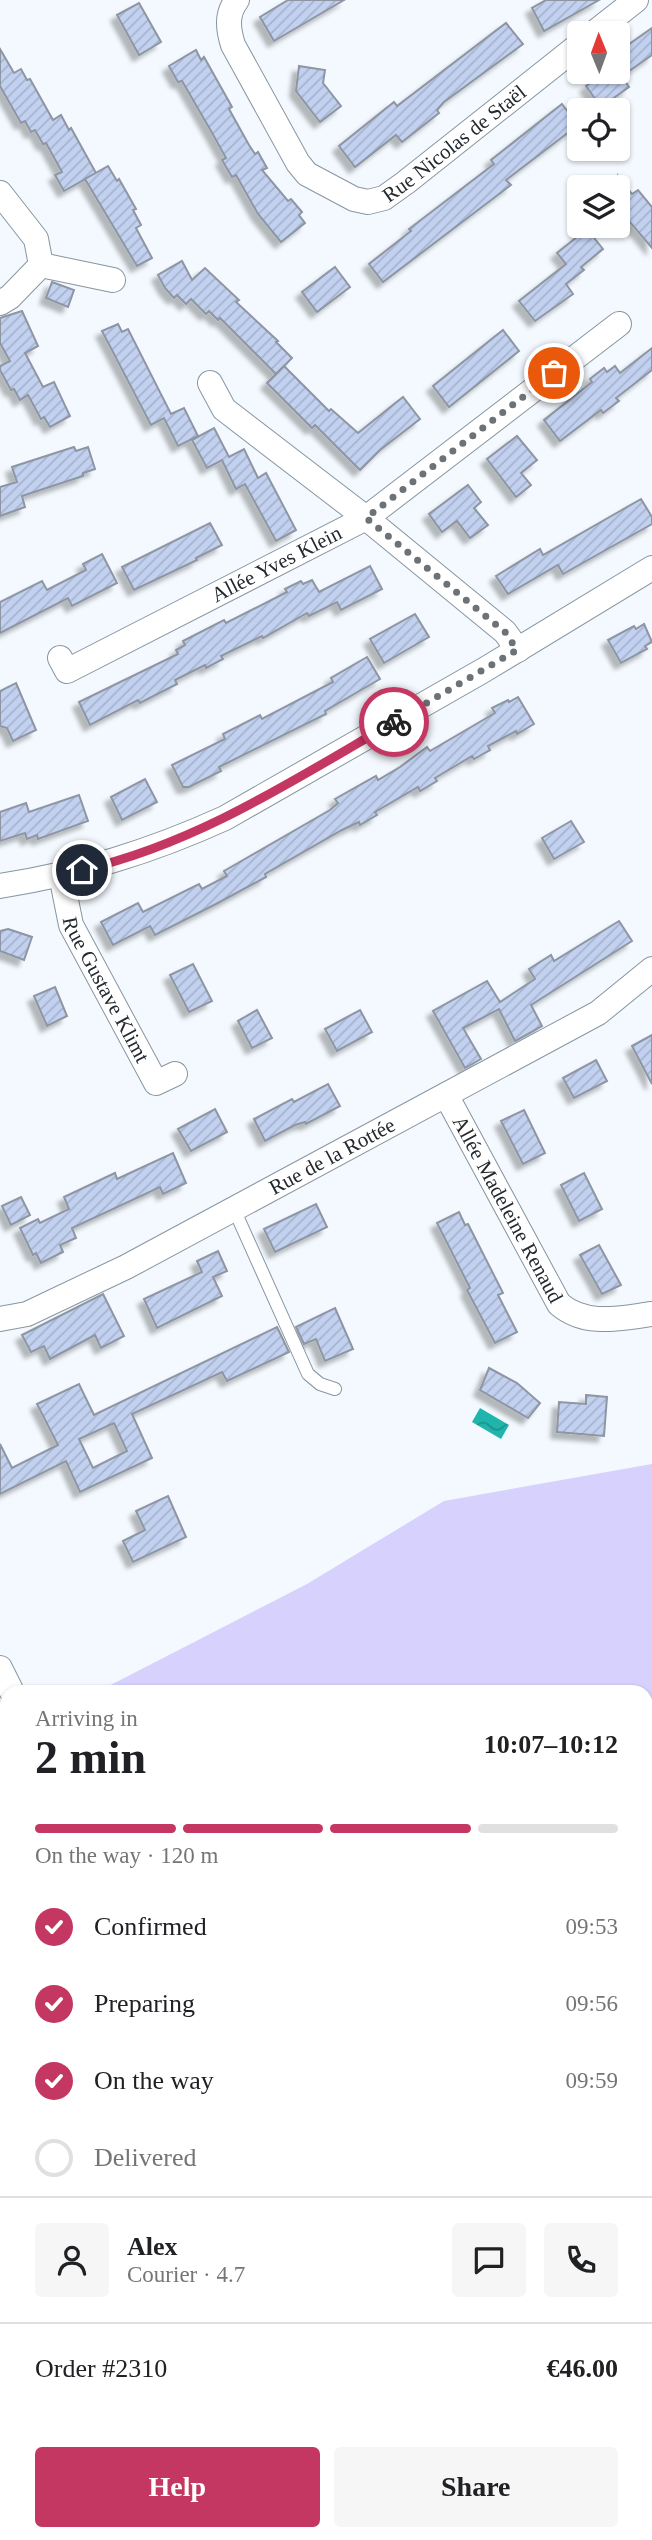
<!DOCTYPE html>
<meta charset="utf-8">
<style>
:root{--surface:#fff;--page:#f6f6f6;--text:#202124;--muted:#757577;--line:#e0e0e0;--accent:#c53763}
body{margin:0;font-family:"Times New Roman",serif;background:var(--page);color:var(--text);height:100vh;display:flex;flex-direction:column;font-size:26px;white-space:nowrap}
*{box-sizing:border-box;margin:0}
p{font-size:23px;color:var(--muted)}
.icon{flex:none;width:38px;height:38px;fill:none;stroke:currentColor;stroke-width:2;stroke-linecap:round;stroke-linejoin:round}
.map{position:relative;flex:1;overflow:hidden}
.drawer{position:absolute;left:0px;top:1685px;width:653px;height:856px;display:flex;flex-direction:column;background:var(--surface);border-radius:21px 21px 0 0;box-shadow:0 2px 5px #0004}
.drawer>*{flex:none}
.needle{width:46px;rotate:359deg}
.buttons{position:absolute;left:567px;top:21px;display:grid;gap:14px}
.buttons a{display:grid;place-items:center;width:63px;height:63px;border-radius:7px;background:var(--surface);box-shadow:0 2px 5px #0004;font-size:35px}
.pin{position:absolute;display:grid;place-items:center;width:60px;height:60px;color:#fff;margin:-30px;border:4px solid #fff;border-radius:50%;box-shadow:0 2px 7px #0007}
.courier{position:absolute;display:grid;place-items:center;width:70px;height:70px;margin:-35px;border:5px solid #c53763;border-radius:50%;background:#fff;color:#222;box-shadow:0 2px 9px #0007}
.head em{font-style:normal;font-weight:700}
.head div{display:flex;flex-direction:column-reverse}
.head{display:flex;align-items:center;justify-content:space-between;height:119px;padding:0 35px}
h1{font-size:46px;font-weight:700;line-height:52px}
.bar{display:grid;grid-template-columns:repeat(4,1fr);gap:10px 7px;align-content:center;height:84px;padding:0 35px}
.bar i{height:9px;border-radius:5px;background:var(--line)}
.bar .current{background:var(--accent)}
.bar p{grid-column:span 4}
.line{display:flex;align-items:center;gap:18px;padding:0 35px;border-top:2px solid var(--line)}
.line div{flex:1}
.round{display:grid;place-items:center;flex:none;width:74px;height:74px;border-radius:7px;background:var(--page)}
ol{padding:0 35px;list-style:none}
li{display:flex;align-items:center;gap:21px;height:77px}
li p{margin-inline-start:auto}
li .icon{padding:7px;border-radius:50%;background:var(--accent);color:#fff;stroke-width:4}
li:last-child{color:var(--muted)}
li i{width:38px;height:38px;border:4px solid var(--line);border-radius:50%}
.button{display:flex;gap:14px;margin-top:auto;padding:14px 35px}
.button a{flex:1;height:80px;border-radius:7px;background:var(--accent);color:#fff;font-size:28px;font-weight:700;line-height:80px;text-align:center}
.button a+a{background:var(--page);color:var(--text)}
.map>svg:first-child{display:block}
.green{fill:#d6d1fd}
.water{fill:url(#water-waves)}
.building{fill:url(#building-hatch);stroke:#8e95a3;stroke-width:2;fill-rule:evenodd;filter:url(#shadow)}
.lines{fill:none;stroke-linecap:round;stroke-linejoin:round}
.service-casing{stroke:#8796a0;stroke-width:14}
.minor-casing{stroke:#8796a0;stroke-width:26}
.service{stroke:#fff;stroke-width:12}
.minor{stroke:#fff;stroke-width:24}
.done{stroke:#6c7276;stroke-width:7;stroke-dasharray:0 12.6}
.route{stroke:#c53763;stroke-width:9}
.labels{text-anchor:middle;dominant-baseline:central;stroke-width:5;stroke-linejoin:round;paint-order:stroke}
.street-label{font-size:21px;fill:#23292d;stroke:#fff}
</style>
<div class="map">
<svg width="652" height="2540" viewBox="0 0 652 2540">
<defs>
<pattern id="water-waves" width="16" height="10" patternUnits="userSpaceOnUse" patternTransform="scale(1.75)"><rect width="16" height="10" fill="#20b5ac"/><path d="M0 5q4-4 8 0t8 0" fill="none" stroke="#1c938c"/></pattern>
<pattern id="building-hatch" width="6" height="6" patternUnits="userSpaceOnUse" patternTransform="scale(1.75)"><rect width="6" height="6" fill="#c2d1f0"/><path d="M-1 1l2-2M0 6l6-6M5 7l2-2" fill="none" stroke="#a6b3ce"/></pattern>
<filter id="shadow"><feDropShadow dx="-6" dy="6" stdDeviation="2" flood-color="#0004"/></filter>
</defs>
<rect width="100%" height="100%" fill="#f3f9fe"/>
<g class="green">
<path d="M652 1464V2297L646 2290V1692H97L307 1584 444 1501Z"/>
<path d="M7 1744V2138H0V1749Z"/>
</g>
<path class="water" d="M480 1408 509 1425 501 1439 472 1422Z"/>
<g class="building">
<path d="M288 0H344L274 41 260 17Z"/>
<path d="M546 0H599L544 31 532 8Z"/>
<path d="M139 3 161 42 139 55 117 15Z"/>
<path d="M506 23 523 44 444 102 437 110 439 113 402 142 396 135 355 167 339 146 394 102 397 106Z"/>
<path d="M652 28V55L622 76 629 87 601 107 586 86 607 72H618V52Z"/>
<path d="M0 49 14 73 21 69 27 80 30 79 53 120 61 115 69 130 71 128 96 173 64 191 55 175 62 172 46 143 43 144 35 130 31 132 25 121 21 123 0 86Z"/>
<path d="M196 50 201 60 204 57 232 107 229 109 249 145 255 154 258 152 267 168 262 170 288 201 291 199 302 212 299 215 305 223 281 242 258 214 236 175 232 177 222 160 226 158 211 131 182 81 178 82 169 66Z"/>
<path d="M299 66 325 70 323 83 341 106 320 122 296 91Z"/>
<path d="M562 104 578 125 506 180 511 185 383 282 369 264 411 231 409 229 494 164 491 160Z"/>
<path d="M108 166 117 181 119 179 136 209 133 210 141 225 136 228 152 258 137 266 85 179Z"/>
<path d="M618 176 632 194 638 190 652 207V248L618 208Z"/>
<path d="M587 229 603 249 581 267 584 270 566 284 573 294 535 321 519 301 566 264 557 253Z"/>
<path d="M182 261 192 280 205 268 239 300 236 302 278 341 276 342 292 358 276 374 220 318 218 320 209 311 206 314 191 299 186 304 177 295 174 298 165 288 158 275Z"/>
<path d="M335 267 350 287 317 312 302 292Z"/>
<path d="M52 282 74 290 68 307 46 298Z"/>
<path d="M22 311 38 346 25 353 43 387 54 382 70 416 50 427 44 417 41 419 28 395 20 400 14 389 11 390 0 370V366L10 361 0 343V318Z"/>
<path d="M118 324 122 332 128 329 171 414 184 408 198 436 178 446 164 418 151 425 102 331Z"/>
<path d="M503 330 519 351 449 407 433 386Z"/>
<path d="M652 348V370L616 398 619 401 603 413 601 410 560 441 544 420 592 382 590 379 604 368 607 372 615 366 620 373Z"/>
<path d="M284 366 329 411 331 409 358 433 403 397 420 419 380 450 360 470 315 425 312 428 267 383Z"/>
<path d="M214 428 229 457 244 449 258 478 266 473 296 530 276 541 245 484 236 489 222 460 207 468 192 440Z"/>
<path d="M517 436 537 460 521 473 531 485 516 497 487 459Z"/>
<path d="M74 447 76 451 88 447 95 469 83 473V476L22 496 25 507 0 516V487L17 482 12 467Z"/>
<path d="M468 485 481 502 474 508 488 525 470 538 457 521 442 532 429 514Z"/>
<path d="M641 499 652 517V524L563 574 558 565 508 594 496 576 540 549 543 555Z"/>
<path d="M210 523 222 545 196 558 197 560 134 590 122 567Z"/>
<path d="M102 554 117 583 72 606 68 598 0 633V602L42 581 47 590 86 570 83 564Z"/>
<path d="M370 566 382 589 341 610 337 602 309 616 307 613 263 638 262 636 221 656 223 659 206 668 205 665 175 680 177 684 140 703 138 700 90 725 79 702 178 654 176 650 185 645 183 641 224 620 226 623 287 592 285 589 301 581 303 584 312 580 319 592Z"/>
<path d="M415 614 429 637 384 663 370 639Z"/>
<path d="M644 624 652 642 645 646 647 649 621 663 608 640 634 626 636 629Z"/>
<path d="M367 657 380 679 325 711 326 714 219 767 221 771 189 787H183L172 765 225 739 223 734 260 715 262 719 333 682 331 678Z"/>
<path d="M16 683 36 730 13 741 7 728 0 726V691Z"/>
<path d="M518 697 534 724 517 734 516 731 488 746 490 750 474 759 472 756 435 778 437 781 420 791 418 787 375 812 377 815 360 825 359 822 342 830 265 874 266 877 216 904 155 935 150 926 113 945 101 922 138 903 143 912 199 884 202 889 227 876 224 871 330 810 338 803 335 799 376 776 378 780 400 767 427 747 430 751 495 713 492 708 508 700 509 702Z"/>
<path d="M145 779 157 802 122 820 111 797Z"/>
<path d="M79 795 88 821 38 839 37 835 27 839 25 833 0 841V812L26 803 29 812Z"/>
<path d="M571 821 584 842 554 859 542 838Z"/>
<path d="M619 921 632 941 531 1005 542 1026 515 1041 499 1009 463 1028 481 1059 465 1068 433 1011 487 981 500 1002 535 979 529 969 551 955 554 961Z"/>
<path d="M8 929 32 937 24 960 0 951V931Z"/>
<path d="M193 964 212 1001 189 1012 170 975Z"/>
<path d="M55 987 67 1016 47 1026 34 996Z"/>
<path d="M257 1010 272 1038 252 1048 238 1021Z"/>
<path d="M360 1010 372 1032 337 1051 325 1029Z"/>
<path d="M652 1035V1084L632 1046Z"/>
<path d="M596 1060 607 1081 574 1098 563 1078Z"/>
<path d="M328 1084 340 1106 306 1124 305 1122 295 1125 265 1141 254 1119 292 1099 294 1102Z"/>
<path d="M215 1109 227 1132 191 1151 178 1129Z"/>
<path d="M524 1110 545 1153 523 1164 501 1121Z"/>
<path d="M173 1153 186 1183 163 1194 160 1187 72 1228 76 1238 60 1245 63 1252 41 1263 36 1253 33 1255 20 1228 38 1219 40 1223 69 1209 64 1197 115 1173 117 1179Z"/>
<path d="M584 1173 602 1209 579 1221 561 1185Z"/>
<path d="M21 1197 30 1215 11 1225 2 1206Z"/>
<path d="M316 1204 327 1227 275 1252 264 1229Z"/>
<path d="M459 1212 465 1225 468 1224 503 1293 498 1295 517 1332 495 1343 467 1290 470 1288 437 1223Z"/>
<path d="M599 1245 621 1285 602 1294 580 1255Z"/>
<path d="M218 1251 227 1271 213 1277 222 1296 157 1328 144 1299 202 1272 197 1261Z"/>
<path d="M103 1294 124 1336 101 1348 95 1335 50 1359 44 1346 31 1352 22 1335Z"/>
<path d="M335 1308 353 1349 325 1361 316 1339 304 1344 296 1327Z"/>
<path d="M277 1327 289 1352 227 1381 222 1372 132 1414 152 1458 80 1492 66 1461 0 1494V1444L12 1468 58 1445 37 1404 79 1384 94 1415ZM114 1423 127 1451 93 1468 79 1439Z"/>
<path d="M489 1368 517 1383 540 1403 528 1418 480 1390Z"/>
<path d="M586 1395 607 1397 604 1436 557 1432 559 1402 586 1404Z"/>
<path d="M168 1496 186 1537 133 1562 123 1541 145 1530 136 1511Z"/>
</g>
<g class="lines">
<defs>
<path id="service" d="M234 1209 308 1374 320 1384 335 1389"/>
<g id="minor">
<path id="s1" d="M237 0C226 14 228 29 233 45L298 163 307 174 354 199 368 202 384 198 405 183 579 45"/>
<path d="M594 33 636 0"/>
<path d="M0 193 36 239 41 265 10 297 0 303"/>
<path d="M41 265 113 280"/>
<path d="M210 383 224 409 366 518 505 632 518 650"/>
<path id="s2" d="M60 658 67 671 366 518 619 324"/>
<path id="s3" d="M61 875 71 925 156 1083 175 1074"/>
<path d="M0 886C81 873 150 852 225 818L484 670 652 568"/>
<path id="s4" d="M446 1095 559 1304C586 1327 620 1318 652 1314"/>
<path id="s5" d="M0 1319 27 1314 126 1267 598 1013 652 969"/>
<path d="M0 1668 12 1692"/>
<path d="M0 2261 7 2259"/>
<path d="M0 2517 2 2540"/>
<path d="M257 2534V2540"/>
<path d="M525 2534V2540"/>
</g>
</defs>
<use href="#service" class="service-casing"/>
<use href="#minor" class="minor-casing"/>
<use href="#service" class="service"/>
<use href="#minor" class="minor"/>
</g>
<g class="lines">
<path class="done" d="M394 722 517 650 505 632 366 518 554 373"/>
<path class="route" d="M82 870C196 844 294 780 394 722"/>
</g>
<g class="labels">
<g class="street-label">
<text stroke="none"><textPath href="#s1" startOffset="369">Rue Nicolas de Staël</textPath></text>
<text stroke="none"><textPath href="#s2" startOffset="250">Allée Yves Klein</textPath></text>
<text stroke="none"><textPath href="#s3" startOffset="124">Rue Gustave Klimt</textPath></text>
<text stroke="none"><textPath href="#s5" startOffset="371">Rue de la Rottée</textPath></text>
<text stroke="none"><textPath href="#s4" startOffset="130">Allée Madeleine Renaud</textPath></text>
</g>
</g>
</svg>
<div class="buttons">
<a><svg class="needle" viewBox="-14 -14 28 28"><path d="M0-13l5 13h-10z" fill="#e53935"/><path d="M0 13l5-13h-10z" fill="#757577"/></svg></a>
<a><svg class="icon" aria-label="locate" viewBox="0 0 24 24"><circle cx="12" cy="12" r="6"/><path d="M12 2v4M12 18v4M2 12h4M18 12h4"/></svg></a>
<a><svg class="icon" aria-label="layers" viewBox="0 0 24 24"><path d="M12 4l9 5-9 5-9-5zM3 14l9 5 9-5"/></svg></a>
</div>
<div class="pin" style="left:554px;top:373px;background:#ea580c"><svg class="icon" aria-label="bag" viewBox="0 0 24 24"><path d="M5 8h14l-1 12H6zM9 8a3 3 0 0 1 6 0"/></svg></div>
<div class="pin" style="left:82px;top:870px;background:#1f2937"><svg class="icon" aria-label="home" viewBox="0 0 24 24"><path d="M3 11l9-7 9 7M6 9v11h12V9"/></svg></div>
<div class="courier" style="left:394px;top:722px"><svg class="icon" aria-label="bike" viewBox="0 0 24 24"><circle cx="6" cy="16" r="4"/><circle cx="18" cy="16" r="4"/><path d="M6 16l4-8h5l3 8M10 8l3 8H6M13 5h3"/></svg></div>
<section class="drawer">
<div class="head"><div><h1>2 min</h1><p>Arriving in</p></div><em>10:07–10:12</em></div>
<div class="bar"><i class="current"></i><i class="current"></i><i class="current"></i><i></i><p>On the way · 120 m</p></div>
<ol>
<li><svg class="icon" aria-label="check" viewBox="0 0 24 24"><path d="M5 12l5 5 9-10"/></svg>Confirmed<p>09:53</p></li>
<li><svg class="icon" aria-label="check" viewBox="0 0 24 24"><path d="M5 12l5 5 9-10"/></svg>Preparing<p>09:56</p></li>
<li><svg class="icon" aria-label="check" viewBox="0 0 24 24"><path d="M5 12l5 5 9-10"/></svg>On the way<p>09:59</p></li>
<li><i></i>Delivered</li>
</ol>
<div class="line" style="height:126px"><a class="round"><svg class="icon" aria-label="person" viewBox="0 0 24 24"><circle cx="12" cy="8" r="4"/><path d="M4 21q1-7 8-7t8 7"/></svg></a><div><b>Alex</b><p>Courier · 4.7</p></div><a class="round"><svg class="icon" aria-label="chat" viewBox="0 0 24 24"><path d="M4 5h16v11H9l-5 4z"/></svg></a><a class="round"><svg class="icon" aria-label="phone" viewBox="0 0 24 24"><path d="M5 4h4l2 5-3 2q2 4 5 5l2-3 5 2v4C11 20 4 13 5 4z"/></svg></a></div>
<div class="line" style="height:91px"><div>Order #2310</div><b>€46.00</b></div>
<div class="button"><a>Help</a><a>Share</a></div>
</section>
</div>
